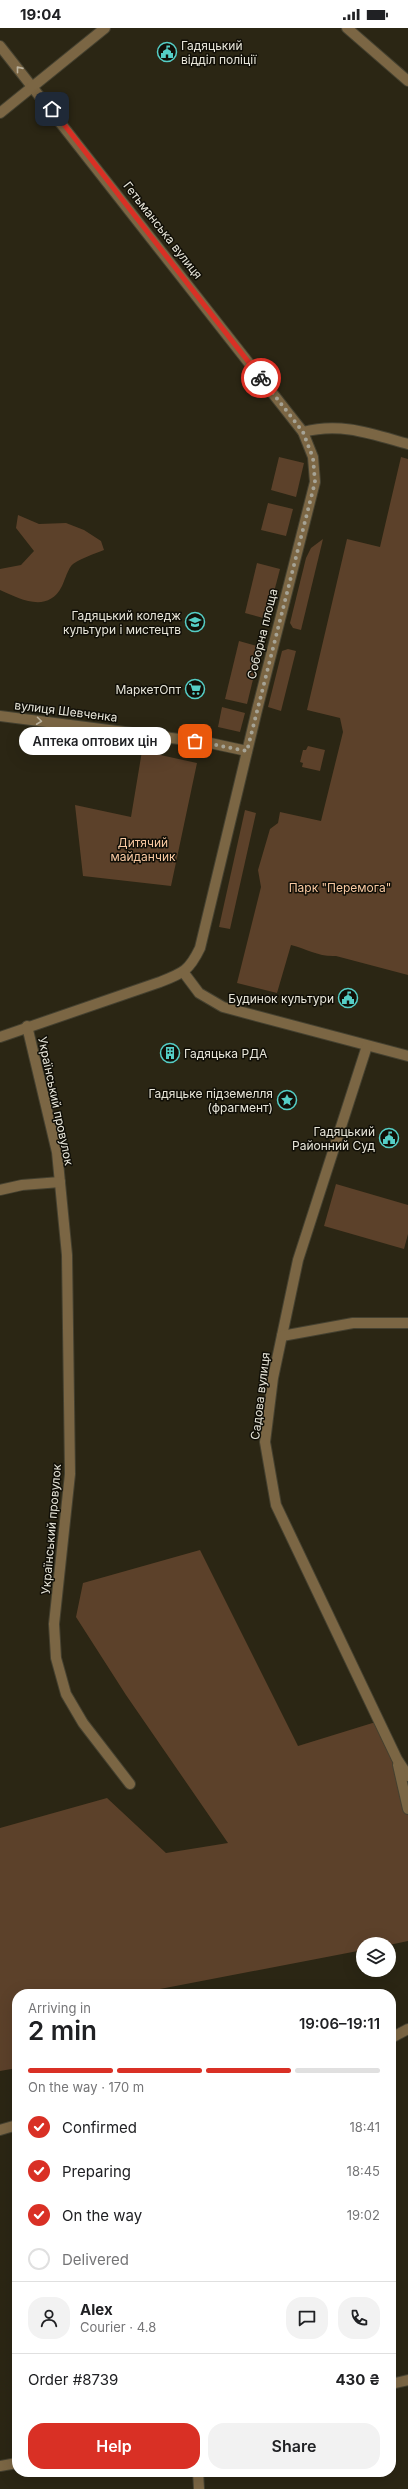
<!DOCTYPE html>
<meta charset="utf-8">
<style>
:root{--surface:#fff;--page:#f2f2f2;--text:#202124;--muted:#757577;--line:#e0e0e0;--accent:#d93025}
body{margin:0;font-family:Inter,sans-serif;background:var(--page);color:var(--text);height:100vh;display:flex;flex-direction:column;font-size:15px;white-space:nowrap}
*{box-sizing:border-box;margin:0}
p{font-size:13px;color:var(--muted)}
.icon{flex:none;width:22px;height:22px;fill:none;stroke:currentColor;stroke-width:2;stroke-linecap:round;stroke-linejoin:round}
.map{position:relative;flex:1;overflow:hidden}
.details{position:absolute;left:12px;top:1961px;width:384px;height:488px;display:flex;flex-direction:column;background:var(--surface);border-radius:16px;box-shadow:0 4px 16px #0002}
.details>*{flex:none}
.tools{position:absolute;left:356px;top:1909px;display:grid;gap:8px}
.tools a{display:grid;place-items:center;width:40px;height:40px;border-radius:50%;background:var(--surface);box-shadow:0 4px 16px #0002;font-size:20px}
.pin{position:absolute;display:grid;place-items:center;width:34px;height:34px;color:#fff;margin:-17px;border-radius:8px;box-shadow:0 2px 6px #0006}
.courier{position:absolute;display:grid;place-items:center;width:40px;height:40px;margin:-20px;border:3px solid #d93025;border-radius:50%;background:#fff;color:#222;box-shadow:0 1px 5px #0007}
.bubble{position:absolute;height:28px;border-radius:14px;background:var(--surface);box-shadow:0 4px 16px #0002;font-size:13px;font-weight:600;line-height:28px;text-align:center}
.head em{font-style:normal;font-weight:600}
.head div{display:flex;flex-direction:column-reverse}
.head{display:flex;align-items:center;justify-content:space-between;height:68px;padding:0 16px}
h1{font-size:26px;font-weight:600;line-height:30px}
.bar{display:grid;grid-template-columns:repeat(4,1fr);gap:6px 4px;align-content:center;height:48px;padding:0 16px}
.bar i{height:5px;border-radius:3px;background:var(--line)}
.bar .current{background:var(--accent)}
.bar p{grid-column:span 4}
.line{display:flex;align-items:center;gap:10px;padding:0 16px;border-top:1px solid var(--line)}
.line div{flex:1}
.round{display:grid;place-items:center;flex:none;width:42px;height:42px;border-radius:16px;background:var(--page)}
ol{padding:0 16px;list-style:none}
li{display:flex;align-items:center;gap:12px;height:44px}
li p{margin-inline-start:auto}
li .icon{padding:4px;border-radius:50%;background:var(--accent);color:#fff;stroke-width:4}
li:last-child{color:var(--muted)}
li i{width:22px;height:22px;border:2px solid var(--line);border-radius:50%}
.action{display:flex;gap:8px;margin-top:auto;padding:8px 16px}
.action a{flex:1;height:46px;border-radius:16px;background:var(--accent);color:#fff;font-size:16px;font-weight:600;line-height:46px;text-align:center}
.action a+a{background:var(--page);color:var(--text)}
.status{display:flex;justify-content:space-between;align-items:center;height:28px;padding:0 20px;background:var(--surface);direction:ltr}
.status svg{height:11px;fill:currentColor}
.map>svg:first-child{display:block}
.green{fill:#5c412a}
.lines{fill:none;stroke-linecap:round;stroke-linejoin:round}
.minor-casing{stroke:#454130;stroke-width:12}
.minor{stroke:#7b6644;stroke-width:10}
.oneway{stroke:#bcb39e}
.done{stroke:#a6a395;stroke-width:4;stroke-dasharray:0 7.2}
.route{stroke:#d93025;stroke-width:5}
.labels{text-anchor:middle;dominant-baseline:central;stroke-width:3;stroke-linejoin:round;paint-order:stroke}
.poi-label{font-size:12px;fill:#e8e6da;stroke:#110f07;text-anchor:end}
.street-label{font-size:12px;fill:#e8e6da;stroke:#110f07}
.park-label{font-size:12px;fill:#f9c9a2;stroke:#110f07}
</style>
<div class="status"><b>19:04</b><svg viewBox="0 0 49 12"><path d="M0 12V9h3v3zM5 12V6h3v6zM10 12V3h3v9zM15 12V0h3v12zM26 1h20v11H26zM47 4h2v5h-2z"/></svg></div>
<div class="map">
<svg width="408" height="2461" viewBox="0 0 408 2461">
<rect width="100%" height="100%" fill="#2b2614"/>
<g class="green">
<path d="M279 429 304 435 296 469 271 462Z"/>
<path d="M401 429 408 431V947L336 928C319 929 307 921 291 917L277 965 237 955 261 859 258 842 270 801 278 795 280 784 321 793 343 704 340 690 307 682 347 511 380 519Z"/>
<path d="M268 475 293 481 286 508 261 502Z"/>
<path d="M18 487 39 496 66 495 84 502 101 513 104 522C94 526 82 530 73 536 68 540 65 552 62 558 48 586 20 571 0 562V541L21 537 34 523 16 500Z"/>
<path d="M323 511 301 602 293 600 290 595 306 530 311 520Z"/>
<path d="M257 535 280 541 267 591 245 585Z"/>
<path d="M239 613 261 619 247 676 225 671Z"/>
<path d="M288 621 296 623 281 683 268 679 282 623Z"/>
<path d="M222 679 245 685 240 704 218 699Z"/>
<path d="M308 718 325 722 320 743 302 739 303 735 300 734 303 722H306Z"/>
<path d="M142 723 197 735 171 858 83 848 75 777 131 789Z"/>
<path d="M245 782 256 785 230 901 219 899Z"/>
<path d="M336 1156 408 1177V1206L404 1221 324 1198Z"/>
<path d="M200 1522 298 1718 379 1693 408 1746V1913L389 1917 363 1916V1922L134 1966H17V2040L0 2043V1800L107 1770 166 1825 228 1815 126 1667 76 1589 83 1555Z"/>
</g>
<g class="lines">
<defs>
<g id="minor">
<path d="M347 0 408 53"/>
<path d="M0 18 303 404 313 429 315 454 257 682 200 920C189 943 183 945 160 954L0 1009"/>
<path d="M0 85 105 0"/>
<path d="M303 404C341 394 372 406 408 416"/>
<path d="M0 688 210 715 247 723"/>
<path d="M184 945 199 965 223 979 408 1028"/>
<path d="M27 998 57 1124 67 1227 70 1446 54 1596 56 1630 66 1666 83 1695 130 1756"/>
<path d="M367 1018 298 1232 273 1350 265 1414 276 1477 397 1731 408 1748"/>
<path d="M0 1162 22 1157 60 1154"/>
<path d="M282 1308 353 1295H408"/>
<path d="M398 1737 408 1781"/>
<path d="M391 2010 408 2001"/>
<path d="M0 2102 17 2097"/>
<path d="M391 2356 408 2352"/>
<path d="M0 2438 17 2435"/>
<path d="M198 2444 199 2461"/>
</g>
</defs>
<use href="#minor" class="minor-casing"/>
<use href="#minor" class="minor"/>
</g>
<defs><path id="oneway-chevron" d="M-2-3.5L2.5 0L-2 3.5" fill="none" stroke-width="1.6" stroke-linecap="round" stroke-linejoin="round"/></defs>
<g class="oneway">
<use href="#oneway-chevron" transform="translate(19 41) rotate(-129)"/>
<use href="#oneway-chevron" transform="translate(39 693) rotate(7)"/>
</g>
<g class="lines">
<path class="done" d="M195 713 247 723 315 454 313 430 303 404 261 350"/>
<path class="route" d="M52 81 261 350"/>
</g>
<defs>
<symbol id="civic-ring" viewBox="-11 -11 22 22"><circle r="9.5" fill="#110f07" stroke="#55cec6" stroke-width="1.5"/><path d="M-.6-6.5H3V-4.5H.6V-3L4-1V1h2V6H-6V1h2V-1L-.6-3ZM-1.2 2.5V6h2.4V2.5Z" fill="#55cec6"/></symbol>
<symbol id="university-ring" viewBox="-11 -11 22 22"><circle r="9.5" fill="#110f07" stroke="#55cec6" stroke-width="1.5"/><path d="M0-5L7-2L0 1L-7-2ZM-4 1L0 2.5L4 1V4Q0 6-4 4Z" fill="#55cec6"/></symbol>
<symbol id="supermarket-ring" viewBox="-11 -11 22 22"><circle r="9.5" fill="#110f07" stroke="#55cec6" stroke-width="1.5"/><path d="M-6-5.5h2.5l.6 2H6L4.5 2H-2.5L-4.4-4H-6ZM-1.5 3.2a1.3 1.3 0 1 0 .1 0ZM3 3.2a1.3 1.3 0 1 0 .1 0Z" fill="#55cec6"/></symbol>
<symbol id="building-ring" viewBox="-11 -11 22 22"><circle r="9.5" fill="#110f07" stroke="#55cec6" stroke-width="1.5"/><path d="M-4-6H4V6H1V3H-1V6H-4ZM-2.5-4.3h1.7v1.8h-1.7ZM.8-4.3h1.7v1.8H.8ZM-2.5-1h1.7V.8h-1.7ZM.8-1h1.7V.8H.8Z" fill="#55cec6"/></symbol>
<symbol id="sight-ring" viewBox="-11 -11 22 22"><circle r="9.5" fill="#110f07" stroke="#55cec6" stroke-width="1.5"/><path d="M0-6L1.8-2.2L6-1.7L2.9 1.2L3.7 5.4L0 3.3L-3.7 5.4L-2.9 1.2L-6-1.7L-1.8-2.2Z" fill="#55cec6"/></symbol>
</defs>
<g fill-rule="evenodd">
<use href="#civic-ring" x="156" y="13" width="22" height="22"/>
<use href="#university-ring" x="184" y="583" width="22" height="22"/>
<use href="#supermarket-ring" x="184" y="650" width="22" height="22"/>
<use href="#civic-ring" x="337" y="959" width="22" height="22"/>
<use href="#building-ring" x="159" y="1014" width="22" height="22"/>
<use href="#sight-ring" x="276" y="1061" width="22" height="22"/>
<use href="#civic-ring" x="378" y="1099" width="22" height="22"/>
</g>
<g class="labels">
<g class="poi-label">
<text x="181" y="17" text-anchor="start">Гадяцький<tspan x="181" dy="14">відділ поліції</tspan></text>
<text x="181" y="587">Гадяцький коледж<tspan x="181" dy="14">культури і мистецтв</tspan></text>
<text x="181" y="661">МаркетОпт</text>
<text x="334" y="970">Будинок культури</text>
<text x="184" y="1025" text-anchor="start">Гадяцька РДА</text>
<text x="273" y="1065">Гадяцьке підземелля<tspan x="273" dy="14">(фрагмент)</tspan></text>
<text x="375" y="1103">Гадяцький<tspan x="375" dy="14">Районний Суд</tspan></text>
</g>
<g class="street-label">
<text transform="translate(163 202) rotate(52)">Гетьманська вулиця</text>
<text transform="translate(262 606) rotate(-76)">Соборна площа</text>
<text transform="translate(66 683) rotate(7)">вулиця Шевченка</text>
<text transform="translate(56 1073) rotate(78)">Український провулок</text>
<text transform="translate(260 1368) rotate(-83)">Садова вулиця</text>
<text transform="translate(51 1501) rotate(-85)">Український провулок</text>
</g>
<g class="park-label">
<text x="143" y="814">Дитячий<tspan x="143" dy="14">майданчик</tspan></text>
<text x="340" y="859">Парк "Перемога"</text>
</g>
</g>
</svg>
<div class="tools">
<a><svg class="icon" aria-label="layers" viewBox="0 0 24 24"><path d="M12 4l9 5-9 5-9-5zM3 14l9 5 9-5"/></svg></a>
</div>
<div class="pin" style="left:195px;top:713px;background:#ea580c"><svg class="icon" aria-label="bag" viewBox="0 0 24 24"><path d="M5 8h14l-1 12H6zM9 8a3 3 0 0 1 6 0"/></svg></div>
<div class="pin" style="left:52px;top:81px;background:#1f2937"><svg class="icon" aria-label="home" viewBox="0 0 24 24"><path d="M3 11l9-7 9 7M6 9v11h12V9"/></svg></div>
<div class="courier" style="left:261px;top:350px"><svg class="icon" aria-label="bike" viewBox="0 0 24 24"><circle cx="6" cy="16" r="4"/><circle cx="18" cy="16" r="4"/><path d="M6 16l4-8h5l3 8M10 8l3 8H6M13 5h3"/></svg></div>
<div class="bubble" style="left:19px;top:699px;width:152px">Аптека оптових цін</div>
<section class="details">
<div class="head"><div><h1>2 min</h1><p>Arriving in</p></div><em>19:06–19:11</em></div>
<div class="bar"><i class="current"></i><i class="current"></i><i class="current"></i><i></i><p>On the way · 170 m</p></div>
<ol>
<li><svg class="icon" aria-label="check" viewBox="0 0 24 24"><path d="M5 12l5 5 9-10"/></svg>Confirmed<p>18:41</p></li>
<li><svg class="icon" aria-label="check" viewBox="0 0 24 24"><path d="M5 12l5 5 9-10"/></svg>Preparing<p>18:45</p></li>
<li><svg class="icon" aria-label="check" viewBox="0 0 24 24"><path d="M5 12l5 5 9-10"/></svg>On the way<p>19:02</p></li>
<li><i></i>Delivered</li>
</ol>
<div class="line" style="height:72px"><a class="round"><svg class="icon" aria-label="person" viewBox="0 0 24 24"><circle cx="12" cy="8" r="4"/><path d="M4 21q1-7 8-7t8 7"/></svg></a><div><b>Alex</b><p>Courier · 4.8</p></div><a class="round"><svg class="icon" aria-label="chat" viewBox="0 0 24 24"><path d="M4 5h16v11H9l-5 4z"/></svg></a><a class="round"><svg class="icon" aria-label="phone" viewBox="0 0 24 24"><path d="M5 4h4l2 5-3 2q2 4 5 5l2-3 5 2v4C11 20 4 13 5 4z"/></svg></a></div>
<div class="line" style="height:52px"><div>Order #8739</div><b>430 ₴</b></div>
<div class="action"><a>Help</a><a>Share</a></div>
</section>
</div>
